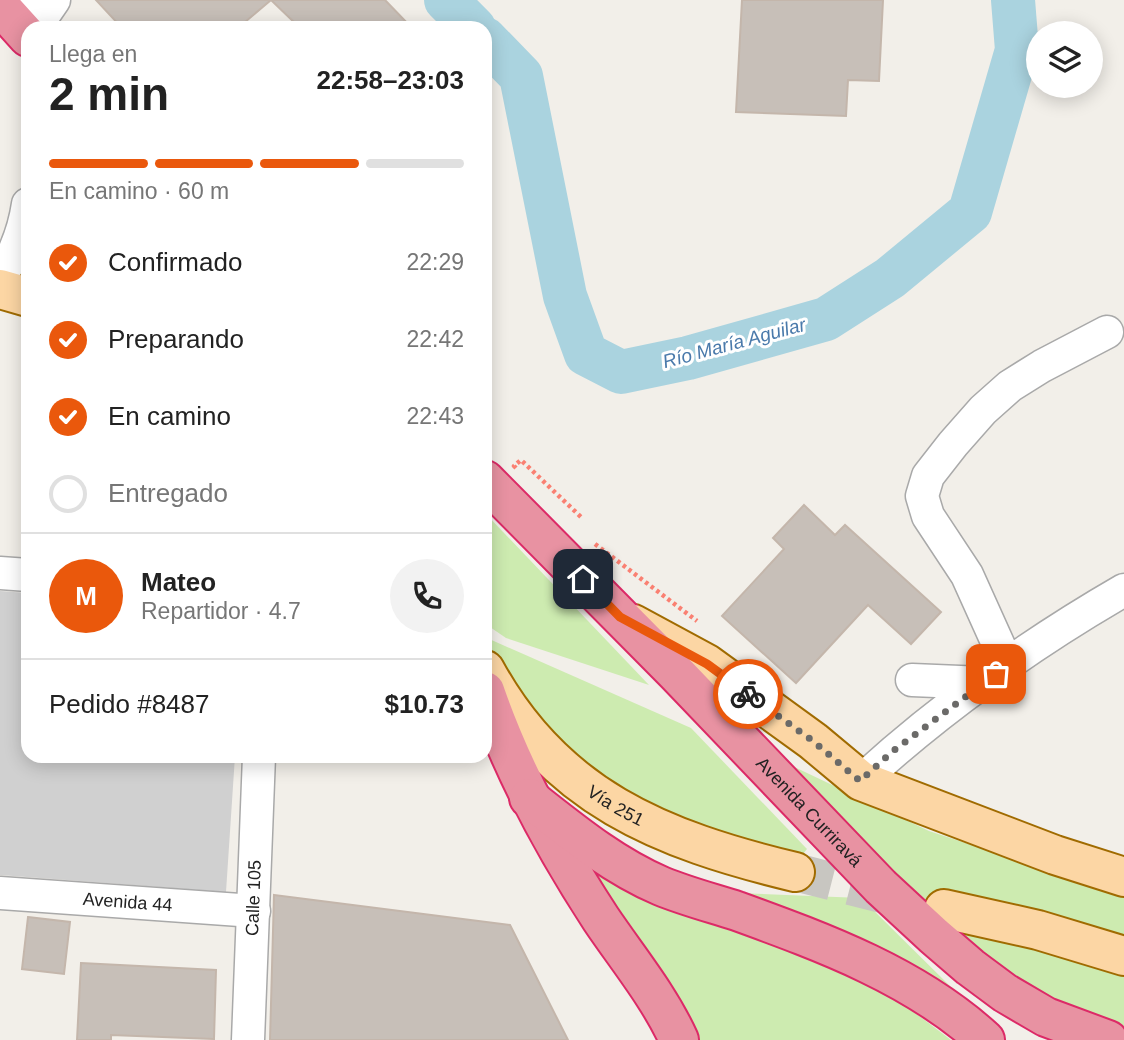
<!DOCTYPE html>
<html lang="es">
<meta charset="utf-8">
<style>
:root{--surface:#fff;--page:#f2f2f2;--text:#222;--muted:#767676;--line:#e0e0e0;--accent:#ea580c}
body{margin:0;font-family:Helvetica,sans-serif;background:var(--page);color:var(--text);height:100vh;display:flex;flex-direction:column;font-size:26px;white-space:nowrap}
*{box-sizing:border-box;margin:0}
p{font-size:23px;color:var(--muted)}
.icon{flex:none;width:38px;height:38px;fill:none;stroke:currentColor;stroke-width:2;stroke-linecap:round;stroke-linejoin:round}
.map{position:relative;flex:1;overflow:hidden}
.side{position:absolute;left:21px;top:21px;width:471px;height:742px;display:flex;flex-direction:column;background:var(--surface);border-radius:21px;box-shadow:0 4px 18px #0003}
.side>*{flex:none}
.buttons{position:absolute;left:1026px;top:21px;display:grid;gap:14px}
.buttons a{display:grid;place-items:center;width:77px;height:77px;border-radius:50%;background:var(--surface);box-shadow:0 4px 18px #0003;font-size:35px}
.pin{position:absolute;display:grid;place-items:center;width:60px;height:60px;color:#fff;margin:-30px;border-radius:14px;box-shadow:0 4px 10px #0006}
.courier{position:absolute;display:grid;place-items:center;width:70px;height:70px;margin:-35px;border:5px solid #ea580c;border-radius:50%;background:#fff;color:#222;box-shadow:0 2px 9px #0007}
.summary em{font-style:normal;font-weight:700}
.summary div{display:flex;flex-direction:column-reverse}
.summary{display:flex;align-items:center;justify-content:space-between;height:119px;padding:0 28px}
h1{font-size:46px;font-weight:700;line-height:52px}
.bar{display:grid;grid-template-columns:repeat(4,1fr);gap:10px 7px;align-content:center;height:84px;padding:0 28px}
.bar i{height:9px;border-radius:5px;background:var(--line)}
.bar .selected{background:var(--accent)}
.bar p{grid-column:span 4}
.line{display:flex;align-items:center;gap:18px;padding:0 28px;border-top:2px solid var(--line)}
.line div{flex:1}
.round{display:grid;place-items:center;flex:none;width:74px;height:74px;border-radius:37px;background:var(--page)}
ol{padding:0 28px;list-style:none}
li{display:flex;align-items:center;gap:21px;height:77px}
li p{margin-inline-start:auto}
li .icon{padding:7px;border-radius:50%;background:var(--accent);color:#fff;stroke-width:4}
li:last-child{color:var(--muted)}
li i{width:38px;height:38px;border:4px solid var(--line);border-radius:50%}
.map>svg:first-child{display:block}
.religious{fill:#d0d0d0}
.grass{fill:#cdebb0}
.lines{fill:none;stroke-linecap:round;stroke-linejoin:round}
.river{stroke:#aad3df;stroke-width:44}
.building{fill:#c7bfb8;stroke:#c4b6ab;stroke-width:2}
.major-tunnel{stroke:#c8c6c1;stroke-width:38;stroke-dasharray:38 19;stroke-linecap:butt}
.minor-casing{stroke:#a9a9a9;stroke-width:35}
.major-casing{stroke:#a06b00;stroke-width:42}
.highway-casing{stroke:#dc2a67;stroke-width:42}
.path{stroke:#fa8072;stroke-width:4.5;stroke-dasharray:3.5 3.5;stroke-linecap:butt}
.minor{stroke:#fff;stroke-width:32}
.major{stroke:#fcd6a4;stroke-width:38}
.highway{stroke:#e892a2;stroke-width:38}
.done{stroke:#6b6a68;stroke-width:7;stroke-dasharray:0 12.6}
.route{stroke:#ea580c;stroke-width:9}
.labels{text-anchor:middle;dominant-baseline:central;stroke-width:6;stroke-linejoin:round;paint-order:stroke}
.street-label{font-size:18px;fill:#222;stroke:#fff}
.water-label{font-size:19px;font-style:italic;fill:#4a7aab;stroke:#fff}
</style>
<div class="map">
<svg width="1124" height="1040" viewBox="0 0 1124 1040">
<rect width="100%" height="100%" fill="#f2efe9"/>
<path class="religious" d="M0 591 28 593V756H235L226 892 0 875Z"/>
<g class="grass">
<path d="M485 513 649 685 506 638 487 625 485 623Z"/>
<path d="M487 638 691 728 807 849 795 864 589 786 485 655Z"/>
<path d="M765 753 929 831 1124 895V1031L1068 1014 998 974Z"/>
<path d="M558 840 877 984 951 1040H694Z"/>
<path d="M738 893 861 898 954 990 898 959Z"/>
</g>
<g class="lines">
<g class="river">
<path d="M446 0 474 28"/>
<path d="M485 39 521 76 565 296 586 354 621 372 688 358 826 319 890 278 970 212 1017 50 1013 0"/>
</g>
</g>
<g class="building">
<path d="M96 0H271L238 28H122Z"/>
<path d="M271 0H385L412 28H300Z"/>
<path d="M742 0H883L879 81 848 80 846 116 736 112Z"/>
<path d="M804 505 835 535 845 525 941 612 911 644 868 605 796 683 722 616 784 549 773 538Z"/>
<path d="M274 895 510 925 568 1040H270Z"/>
<path d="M28 917 70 922 64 974 22 969Z"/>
<path d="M81 963 216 970 214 1039 111 1035V1040H77Z"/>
</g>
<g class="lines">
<path class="major-tunnel" d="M795 872 905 900"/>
<defs>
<g id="minor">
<path d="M17 0 43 16 54 0"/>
<path d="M0 278C15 254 24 232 28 204"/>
<path d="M0 573 28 575"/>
<path d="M1008 666 967 575 928 516 922 496 928 476 953 444 983 410 1010 386 1042 366 1107 332"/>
<path d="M912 680 984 683"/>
<path d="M861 781C938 710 1032 643 1124 590"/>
<path id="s1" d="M0 893 254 911"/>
<path id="s2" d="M248 1040 259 756"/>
</g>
<g id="major">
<path d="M0 289 28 297"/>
<path d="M633 624 707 664 813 741 861 781 1055 855 1124 877"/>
<path id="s3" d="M485 670C554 797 661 840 795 872"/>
<path d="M944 909 1038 930 1124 956"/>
</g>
<g id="highway">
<path d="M0 6 28 37"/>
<path id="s4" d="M485 480 676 673 881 887 934 936 970 967 1005 993 1046 1017 1108 1040"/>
<path d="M485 691C513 772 554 847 601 919 628 959 659 996 679 1040"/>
<path d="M529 798C571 831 612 865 661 886 685 896 712 903 737 911 825 943 915 976 985 1040"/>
</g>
</defs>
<use href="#minor" class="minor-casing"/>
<use href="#major" class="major-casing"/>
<use href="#highway" class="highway-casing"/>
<g class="path">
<path d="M516 468 514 466 521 460 581 517"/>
<path d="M595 544 697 621"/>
</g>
<use href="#minor" class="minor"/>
<use href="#major" class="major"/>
<use href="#highway" class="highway"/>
</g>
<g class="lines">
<path class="done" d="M748 694 813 741 860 781 893 751 996 674"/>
<path class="route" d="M583 579 620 617 707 664 748 694"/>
</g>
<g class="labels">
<g class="street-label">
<text stroke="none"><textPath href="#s3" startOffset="191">Vía 251</textPath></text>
<text stroke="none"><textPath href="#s4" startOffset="464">Avenida Curriravá</textPath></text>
<text stroke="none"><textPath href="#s2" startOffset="142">Calle 105</textPath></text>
<text stroke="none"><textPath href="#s1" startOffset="128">Avenida 44</textPath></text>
</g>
<g class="water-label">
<text transform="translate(734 343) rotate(-15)">Río María Aguilar</text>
</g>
</g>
</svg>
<div class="buttons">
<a><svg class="icon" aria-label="layers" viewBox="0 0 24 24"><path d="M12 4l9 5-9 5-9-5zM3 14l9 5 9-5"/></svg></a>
</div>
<div class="pin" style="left:996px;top:674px;background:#ea580c"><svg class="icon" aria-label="bag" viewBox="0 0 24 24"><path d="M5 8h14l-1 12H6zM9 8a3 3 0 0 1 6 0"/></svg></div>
<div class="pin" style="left:583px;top:579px;background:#1f2937"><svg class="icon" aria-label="home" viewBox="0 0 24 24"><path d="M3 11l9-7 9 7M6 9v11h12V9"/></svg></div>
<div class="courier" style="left:748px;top:694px"><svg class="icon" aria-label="bike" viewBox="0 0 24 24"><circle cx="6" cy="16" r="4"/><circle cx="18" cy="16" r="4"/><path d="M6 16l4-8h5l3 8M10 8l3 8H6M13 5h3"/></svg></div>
<section class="side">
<div class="summary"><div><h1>2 min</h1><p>Llega en</p></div><em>22:58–23:03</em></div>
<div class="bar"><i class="selected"></i><i class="selected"></i><i class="selected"></i><i></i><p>En camino · 60 m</p></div>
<ol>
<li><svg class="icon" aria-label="check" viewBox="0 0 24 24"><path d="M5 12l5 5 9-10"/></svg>Confirmado<p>22:29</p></li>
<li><svg class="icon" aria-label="check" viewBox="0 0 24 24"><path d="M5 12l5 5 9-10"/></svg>Preparando<p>22:42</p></li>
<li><svg class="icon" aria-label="check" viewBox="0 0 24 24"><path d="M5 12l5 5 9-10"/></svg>En camino<p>22:43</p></li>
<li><i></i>Entregado</li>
</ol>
<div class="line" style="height:126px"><b class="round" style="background:var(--accent);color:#fff">M</b><div><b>Mateo</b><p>Repartidor · 4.7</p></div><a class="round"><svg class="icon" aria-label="phone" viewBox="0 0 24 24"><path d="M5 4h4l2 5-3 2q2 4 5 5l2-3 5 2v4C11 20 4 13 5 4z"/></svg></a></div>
<div class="line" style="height:91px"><div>Pedido #8487</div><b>$10.73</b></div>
</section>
</div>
